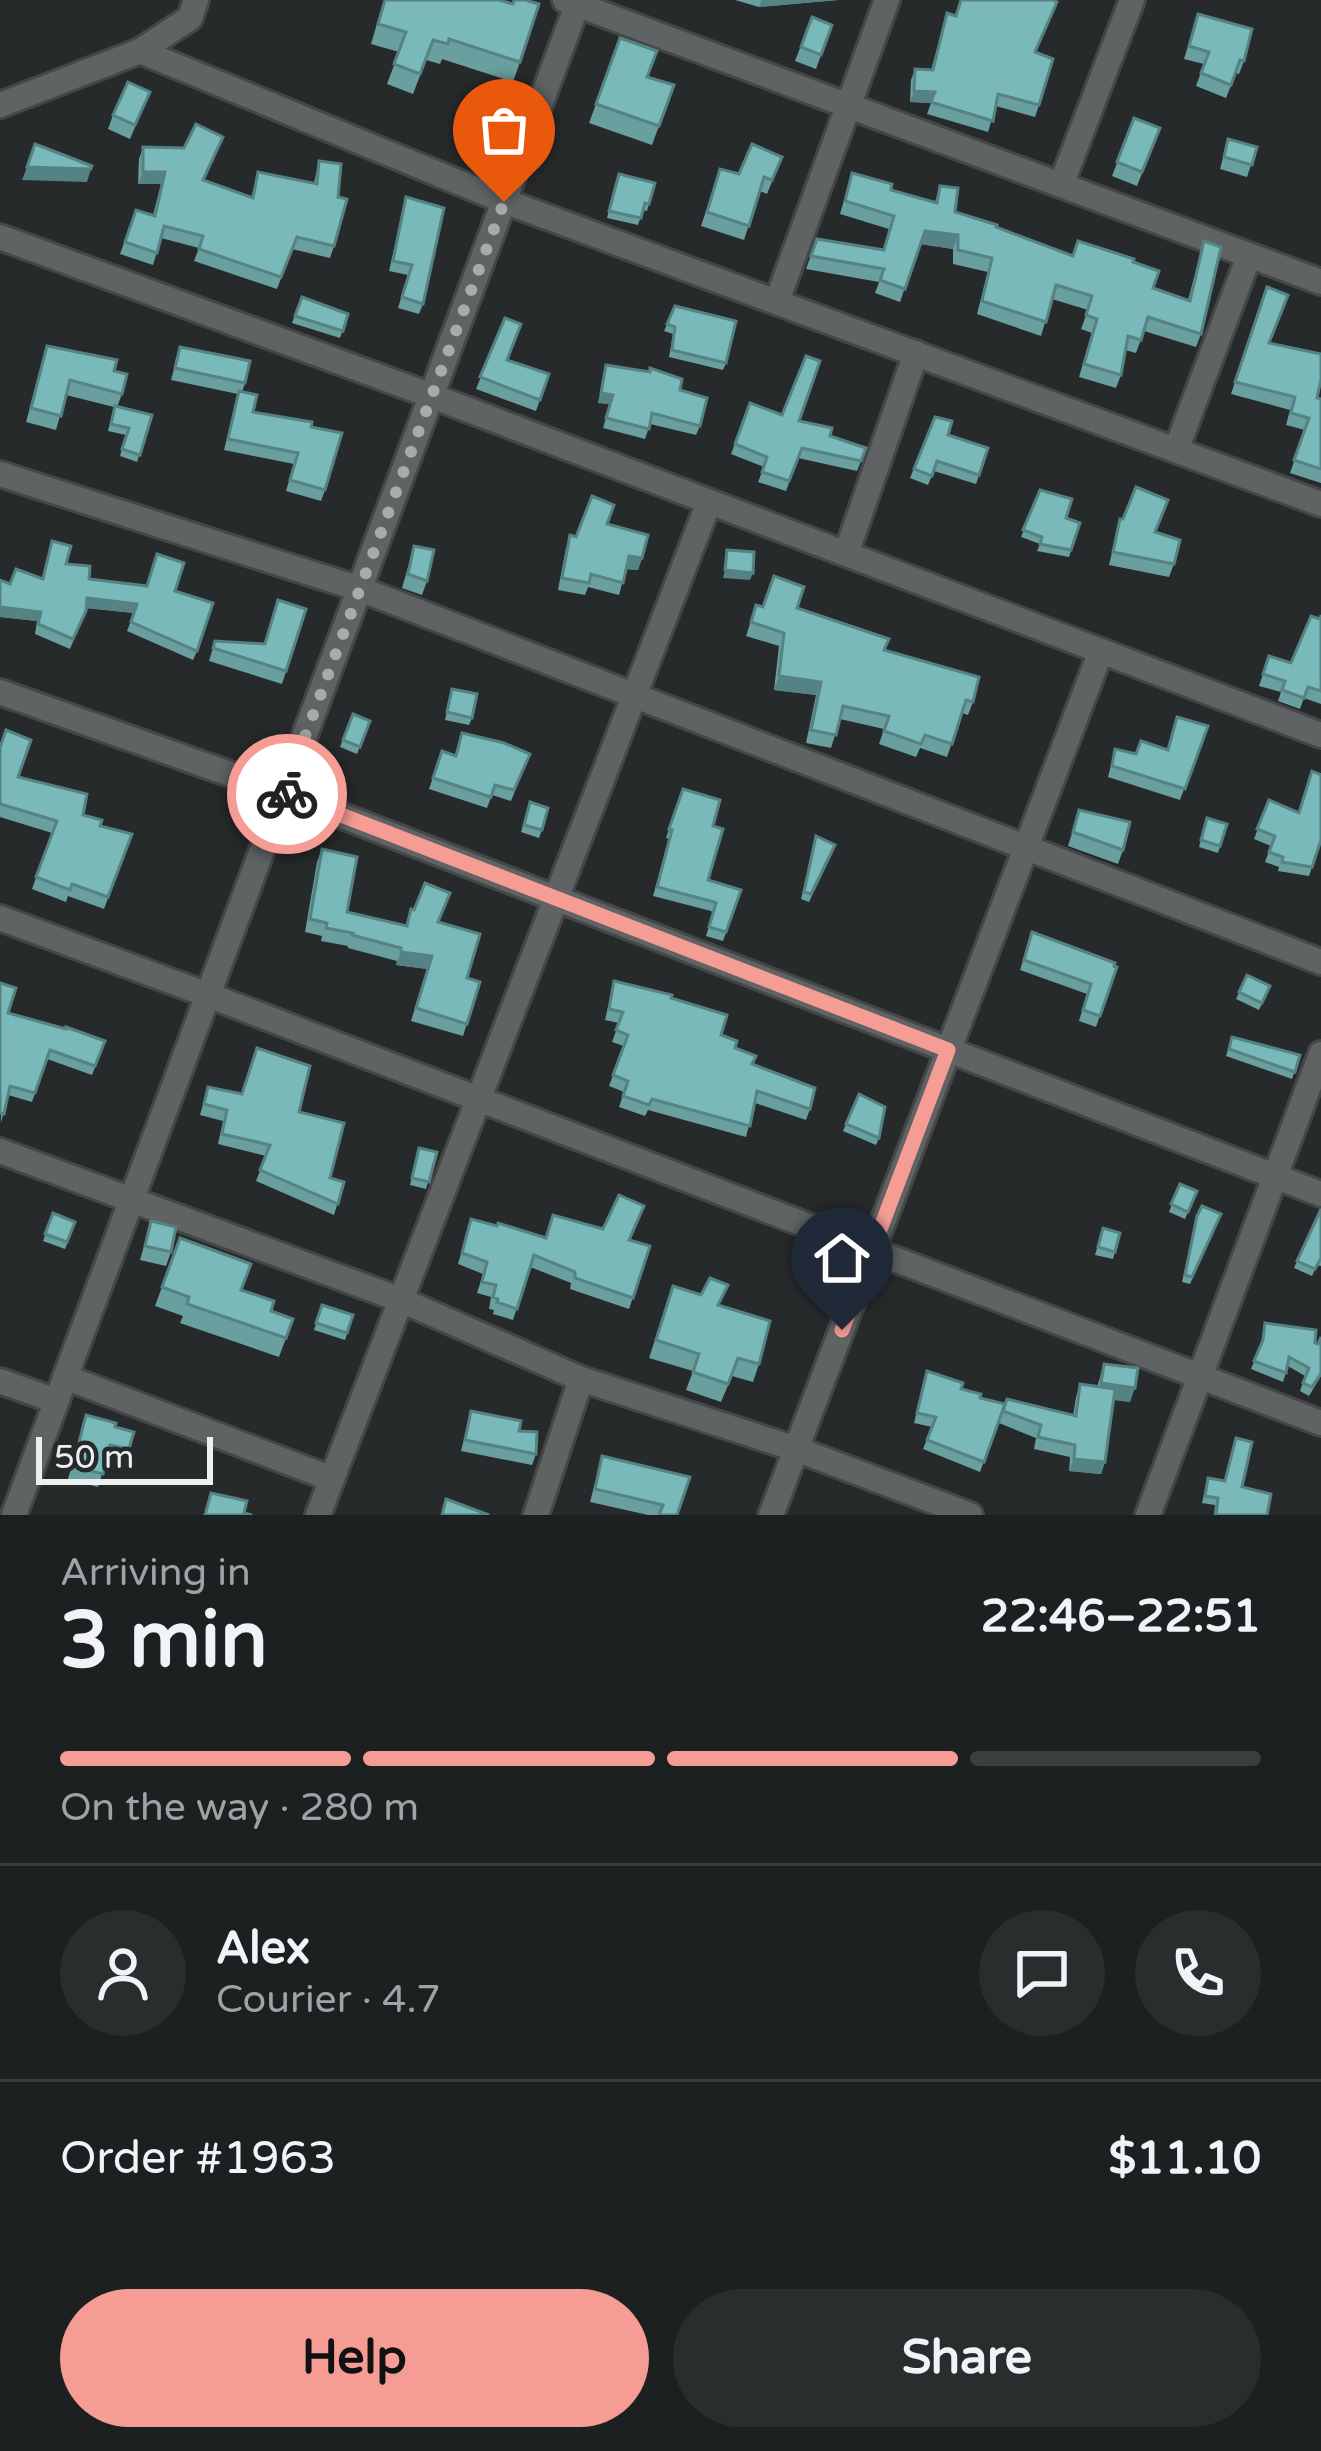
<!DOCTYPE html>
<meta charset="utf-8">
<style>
:root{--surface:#1d2020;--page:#2a2d2d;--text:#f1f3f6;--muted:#a0a3a5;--line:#3b3e3e;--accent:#f59c94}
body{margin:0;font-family:"Varela Round",sans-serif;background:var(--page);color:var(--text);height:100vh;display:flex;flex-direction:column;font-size:45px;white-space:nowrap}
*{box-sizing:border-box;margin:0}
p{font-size:39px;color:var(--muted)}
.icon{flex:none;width:66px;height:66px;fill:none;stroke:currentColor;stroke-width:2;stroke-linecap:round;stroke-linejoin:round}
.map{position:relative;height:1515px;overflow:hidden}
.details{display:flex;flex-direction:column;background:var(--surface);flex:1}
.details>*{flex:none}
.scale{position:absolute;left:36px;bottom:30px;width:177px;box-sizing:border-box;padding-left:12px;border:6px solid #eef0f0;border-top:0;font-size:33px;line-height:42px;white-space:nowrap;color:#eef0f0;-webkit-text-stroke:9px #272a2a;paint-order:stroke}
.pin{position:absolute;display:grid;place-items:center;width:102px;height:102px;color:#fff;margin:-123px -51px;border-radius:50% 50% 50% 0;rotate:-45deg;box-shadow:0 0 12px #0007}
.pin .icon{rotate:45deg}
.courier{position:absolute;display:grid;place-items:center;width:120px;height:120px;margin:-60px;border:9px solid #f59c94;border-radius:50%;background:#fff;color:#222;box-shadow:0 3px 15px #0007}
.summary em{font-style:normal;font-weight:700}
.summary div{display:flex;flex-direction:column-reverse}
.summary{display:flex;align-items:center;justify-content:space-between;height:204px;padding:0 60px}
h1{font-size:78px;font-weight:700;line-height:90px}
.bar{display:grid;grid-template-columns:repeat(4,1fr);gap:18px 12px;align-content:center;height:144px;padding:0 60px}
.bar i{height:15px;border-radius:9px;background:var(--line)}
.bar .selected{background:var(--accent)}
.bar p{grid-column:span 4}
.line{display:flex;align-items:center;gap:30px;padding:0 60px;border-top:3px solid var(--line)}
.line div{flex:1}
.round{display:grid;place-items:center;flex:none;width:126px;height:126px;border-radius:63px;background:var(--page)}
.button{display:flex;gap:24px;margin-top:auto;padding:24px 60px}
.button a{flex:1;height:138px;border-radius:72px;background:var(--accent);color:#111;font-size:48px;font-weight:700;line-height:138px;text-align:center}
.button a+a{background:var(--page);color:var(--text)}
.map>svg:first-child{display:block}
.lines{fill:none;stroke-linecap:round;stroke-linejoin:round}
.minor-casing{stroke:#454747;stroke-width:30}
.minor{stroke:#5f6363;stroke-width:24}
.wall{fill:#699f9f}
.shaded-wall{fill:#558282}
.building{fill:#7ab9b9;stroke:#558282;stroke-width:3}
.done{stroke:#a8abab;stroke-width:12;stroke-dasharray:0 21.6}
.route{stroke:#f59c94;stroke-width:15}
</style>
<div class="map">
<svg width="1321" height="1515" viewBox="0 0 1321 1515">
<rect width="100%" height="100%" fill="#272a2a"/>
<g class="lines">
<defs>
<g id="minor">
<path d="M565 0 1321 282"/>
<path d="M140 51 504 201 1321 504"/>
<path d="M0 105 140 51 190 18 196 0"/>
<path d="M1061 185 1132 0"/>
<path d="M0 237 432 396 1321 735"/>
<path d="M777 301 887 0"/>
<path d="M1176 450 1249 256"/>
<path d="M0 474 360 589 1321 962"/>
<path d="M846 554 916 353"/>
<path d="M0 692 283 793 1321 1194"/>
<path d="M0 918 208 995 1321 1423"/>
<path d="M0 1151 401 1300 581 1379 796 1449 970 1515"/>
<path d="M65 1377 332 1479"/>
<path d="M0 1381 56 1401"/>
<path d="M14 1515 579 0"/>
<path d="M318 1515 709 502"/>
<path d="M536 1515 581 1379"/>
<path d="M771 1515 1101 651"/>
<path d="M1148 1515 1321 1054"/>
</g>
</defs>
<use href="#minor" class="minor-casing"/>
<use href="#minor" class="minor"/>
</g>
<g class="wall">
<path d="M384 0H499L520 62 513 82 442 59 440 64 426 60 413 94 387 84 399 52 371 44Z"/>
<path d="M735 0H838L759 7Z"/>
<path d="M947 13 1036 52 1039 105 1035 117 996 106 988 132 927 114 931 103 910 102 911 80 915 69 931 70Z"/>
<path d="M1198 14 1244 61 1239 74 1236 73 1226 98 1196 86 1204 64 1184 59Z"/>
<path d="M812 17 832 25 816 69 795 61Z"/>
<path d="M620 38 647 77 674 85 652 145 589 123Z"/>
<path d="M150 92 130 139 108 129 113 115Z"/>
<path d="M1134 118 1160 128 1137 186 1112 176Z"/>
<path d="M223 137 204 181 251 198 258 172 314 183 319 161 334 246 330 258 292 249 277 289 194 261 199 248 161 238 153 265 120 254 136 210 153 215 161 184H138L139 159 143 147 184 148Z"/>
<path d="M1228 139 1257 147 1247 177 1220 169Z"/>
<path d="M782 157 767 194 760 191 744 240 701 226 720 169 739 174Z"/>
<path d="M852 173 891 190 935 202 940 186 955 212 1072 256 1133 262 1153 288 1188 300 1204 241 1201 334 1196 347 1144 331 1136 353 1125 350 1121 375 1116 388 1079 377 1092 333 1081 329 1088 310 1052 299 1041 336 977 314 988 272 953 264V249L920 244 900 302 875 293 879 282 806 269 817 239 883 250 889 229 840 214Z"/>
<path d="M616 181 655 183 647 211 643 210 638 225 607 218Z"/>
<path d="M406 197 423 304 419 314 398 308 408 275 389 271Z"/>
<path d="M1267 287 1269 343 1317 398 1321 399V483L1290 473 1305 430 1286 425 1290 410 1231 394Z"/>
<path d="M302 297 348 314 340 338 292 323Z"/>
<path d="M675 306 726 363 723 370 669 357 673 334 664 331Z"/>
<path d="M505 318 507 360 549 374 536 411 476 389Z"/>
<path d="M47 346 114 371 122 394 117 407 152 415 137 462 120 456 126 435 108 431 114 407 66 395 56 430 26 422Z"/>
<path d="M180 347 245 383 242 392 253 412 311 427 325 490 321 501 286 491 294 464 224 450 238 394 171 380Z"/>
<path d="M606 365 680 390 700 426 696 435 650 424 645 439 603 428 610 404 598 403Z"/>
<path d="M750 403 799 421 830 436 866 448 857 471 798 458 786 491 758 482 764 467 731 454Z"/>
<path d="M935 417 948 435 988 448 976 484 934 471 928 485 910 478Z"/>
<path d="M1040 490 1066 518 1080 523 1069 557 1037 551 1040 544 1021 537Z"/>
<path d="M1120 519 1156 532 1174 564 1169 577 1109 565Z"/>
<path d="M607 524 642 558 638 570 626 569 619 595 588 587 585 595 558 590 566 548 570 535 576 537Z"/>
<path d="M52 541 66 564 89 579 175 591 197 651 193 660 127 631 134 613 87 608 70 649 35 634 37 621 0 617V580L10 584 42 578Z"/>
<path d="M414 546 427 581 422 595 402 588Z"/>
<path d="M756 605 763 607 797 608 884 650 973 702 968 715 962 713 947 757 920 748 916 757 879 744 884 729 840 719 831 748 806 743 816 695 774 690 779 646 746 636Z"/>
<path d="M306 609 282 684 209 661 215 641 264 644Z"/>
<path d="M1321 615V704L1304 698 1300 709 1278 701 1281 692 1259 686 1269 656 1291 663Z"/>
<path d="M452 689 472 718 469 725 445 720Z"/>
<path d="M353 714 370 721 357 754 340 747Z"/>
<path d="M1208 726 1180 800 1108 777 1115 749 1136 754 1167 750Z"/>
<path d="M462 733 530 754 511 801 492 795 487 808 429 789 442 751 455 755Z"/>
<path d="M0 748 18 777 100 826 132 834 104 909 68 896 66 902 32 889 52 833 0 817Z"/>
<path d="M683 789 713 826 708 880 741 890 723 941 706 936 713 913 711 911 653 896 669 839 666 838Z"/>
<path d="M1269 800 1321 840 1309 876 1278 871 1279 867 1265 862 1271 846 1254 839Z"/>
<path d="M530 802 542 830 539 838 521 832Z"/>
<path d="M1079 810 1123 850 1118 864 1068 846Z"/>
<path d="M1207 818 1227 824 1218 853 1199 847Z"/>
<path d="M816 836 833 852 809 902 801 899Z"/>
<path d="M322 849 347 912 405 926 411 909 439 922 467 978 480 982 463 1036 411 1021 427 969 396 965 397 961 348 948V946L321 941 322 936 305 932 317 862Z"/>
<path d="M1032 932 1117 967 1096 1027 1079 1021 1087 994 1020 970Z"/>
<path d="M1247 975 1270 986 1259 1010 1236 999Z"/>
<path d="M614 981 671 998 721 1035 752 1064 810 1109 806 1120 755 1103 746 1137 648 1110 645 1116 619 1107 624 1092 609 1086 624 1046 612 1042 619 1023 605 1020Z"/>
<path d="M0 983 8 1013 105 1041 92 1075 47 1059 32 1102 8 1095 1 1123Z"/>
<path d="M1232 1037 1300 1055 1292 1079 1226 1056Z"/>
<path d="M208 1087 299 1112 330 1178 344 1182 334 1215 256 1181 266 1156 218 1144 223 1121 200 1115Z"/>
<path d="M859 1094 879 1138 876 1145 843 1131Z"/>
<path d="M419 1148 437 1152 426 1189 410 1185Z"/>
<path d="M1180 1184 1197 1191 1185 1219 1169 1212Z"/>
<path d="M1202 1206 1221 1214 1190 1284 1182 1282 1195 1223Z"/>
<path d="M1321 1209V1266L1317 1265 1312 1276 1294 1268Z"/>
<path d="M53 1213 75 1222 65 1249 43 1241Z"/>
<path d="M640 1218 630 1240 650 1246 629 1309 570 1289 571 1283 530 1267 513 1320 493 1314 494 1310 489 1309 491 1297 477 1293 483 1274 458 1264 471 1219 546 1238 603 1229Z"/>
<path d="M151 1221 171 1252 166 1266 140 1260Z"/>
<path d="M1103 1228 1120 1233 1113 1259 1095 1255Z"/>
<path d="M180 1238 241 1290 271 1311 293 1319 279 1357 180 1323 183 1316 155 1306Z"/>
<path d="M673 1286 720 1306 759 1364 753 1382 732 1376 721 1402 686 1390 693 1371 649 1358Z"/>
<path d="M322 1305 353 1315 345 1340 314 1330Z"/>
<path d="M1265 1323 1315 1343 1321 1376 1309 1396 1300 1391 1305 1376 1288 1366 1283 1382 1251 1369 1260 1347Z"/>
<path d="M1104 1364 1130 1402 1114 1400 1105 1462 1101 1474 1069 1471 1070 1457 1034 1449 1036 1438 999 1423 1007 1399 1073 1416 1076 1397 1080 1384 1097 1387Z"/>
<path d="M927 1371 980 1398 1005 1404 980 1472 923 1449 932 1427 914 1423Z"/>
<path d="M471 1411 519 1431 536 1454 532 1465 461 1451Z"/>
<path d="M86 1415 115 1427 129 1449 124 1462 107 1458 98 1487 68 1479Z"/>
<path d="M602 1456 677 1515H648L590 1502Z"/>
<path d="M1208 1478 1242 1487 1267 1515H1214L1215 1505 1202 1503Z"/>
</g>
<g class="shaded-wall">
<path d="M762 0H838L759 7Z"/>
<path d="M914 91 935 92 931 103 910 102Z"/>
<path d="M27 167 91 169 87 182 22 180Z"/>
<path d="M143 172H165L161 184H138Z"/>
<path d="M925 231 958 235 953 249 920 244Z"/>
<path d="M601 393 613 395 610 404 598 403Z"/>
<path d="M629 556 642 558 638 570 624 569Z"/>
<path d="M725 570 753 573 750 580 723 578Z"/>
<path d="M87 598 137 604 134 613 84 608Z"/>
<path d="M0 607 41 612 37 621 0 617Z"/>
<path d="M779 676 821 682 816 695 774 690Z"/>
<path d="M401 952 432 956 427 969 396 965Z"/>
<path d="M1101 1383 1135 1388 1130 1402 1096 1397Z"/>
<path d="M1074 1459 1105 1462 1101 1474 1069 1471Z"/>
</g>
<g class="building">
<path d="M385 0H499L513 4 514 0H525L539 4 520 62 449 39 448 44 433 40 420 74 394 64 406 32 378 24Z"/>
<path d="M961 0H1053L1057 2 1035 52 1053 59 1039 105 998 94 993 121 931 102 935 92 914 91 915 69 933 70 947 13 956 16Z"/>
<path d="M1198 14 1252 29 1244 61 1240 60 1231 85 1201 73 1209 52 1189 46Z"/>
<path d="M812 17 832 25 821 55 801 47Z"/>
<path d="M620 38 657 51 647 77 674 85 659 126 596 104Z"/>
<path d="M128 82 150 92 135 125 113 115Z"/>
<path d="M1134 118 1160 128 1142 172 1117 162Z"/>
<path d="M196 124 223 137 203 180 253 198 258 172 317 184 319 161 341 164 338 197 347 199 334 246 297 237 281 277 199 249 203 236 164 226 157 253 125 242 136 210 155 216 165 172H143V147L184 148Z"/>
<path d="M1228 139 1257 147 1252 165 1224 157Z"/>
<path d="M35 144 92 166 91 169 27 167Z"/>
<path d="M752 144 782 157 772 180 764 177 749 226 707 212 720 169 739 174Z"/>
<path d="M852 173 892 184 891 190 937 203 940 186 958 188 955 212 997 225 996 227 1073 256 1078 241 1134 259 1133 262 1159 271 1153 288 1190 301 1204 241 1221 247 1201 334 1148 317 1141 340 1128 336 1121 375 1084 364 1097 319 1086 315 1092 296 1056 285 1046 322 982 301 992 258 958 250V235L925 231 905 289 880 280 884 269 811 256 817 239 884 250 894 216 845 201Z"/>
<path d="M619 174 655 183 649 204 645 203 641 218 609 211Z"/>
<path d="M406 197 444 208 423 304 402 297 412 265 393 261Z"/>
<path d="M1267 287 1288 295 1269 343 1321 354V379L1317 398 1321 399V469L1294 460 1309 418 1291 413 1295 397 1235 382Z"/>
<path d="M302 297 348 314 343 331 295 316Z"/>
<path d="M675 306 736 321 726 363 672 350 675 327 667 324Z"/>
<path d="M505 318 521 324 507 360 549 374 540 400 480 377Z"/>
<path d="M47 346 117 360 114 371 127 374 122 394 70 380 61 416 31 408Z"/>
<path d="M180 347 250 361 245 383 175 368Z"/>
<path d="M806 356 820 361 799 421 832 428 830 436 866 448 861 461 802 448 789 481 762 472 767 457 735 444 750 403 782 415Z"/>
<path d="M606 365 650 372V368L682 379 680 390 707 398 700 426 652 413 649 429 606 418 613 395 601 393Z"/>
<path d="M239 391 257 395 253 412 312 422 311 427 342 433 325 490 290 480 298 453 228 439Z"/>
<path d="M115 406 152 415 140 455 122 449 129 428 111 424Z"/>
<path d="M935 417 952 421 948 435 988 448 979 475 937 461 932 476 914 469Z"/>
<path d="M1136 487 1168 500 1155 532 1180 540 1174 564 1113 552 1120 519H1123Z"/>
<path d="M1040 490 1072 499 1066 518 1080 523 1071 550 1040 544 1042 537 1023 530Z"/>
<path d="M592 496 614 505 607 524 648 535 642 558 629 556 623 583 591 574 589 583 562 578 570 535 576 537Z"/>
<path d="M52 541 71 546 66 564 90 566 89 579 147 586 157 554 184 563 175 591 213 603 197 651 131 622 137 604 87 598 86 611 73 639 38 624 41 612 0 607V580L10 584 16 569 43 579Z"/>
<path d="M414 546 434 550 427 581 408 574Z"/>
<path d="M727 550 754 552 753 573 725 570Z"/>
<path d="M774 576 804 587 797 608 889 639 884 650 979 677 973 702 966 700 952 744 925 735 921 744 884 731 889 716 843 706 836 735 811 730 821 682 779 676 784 633 751 622 756 605 763 607Z"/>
<path d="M278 600 306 609 286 671 213 648 215 641 265 644Z"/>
<path d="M1321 615V691L1308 687 1304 698 1282 690 1285 681 1263 674 1269 656 1291 663 1311 616 1320 619Z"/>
<path d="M452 689 477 694 472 718 447 712Z"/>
<path d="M353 714 370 721 360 747 343 740Z"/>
<path d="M1177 717 1208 726 1185 789 1112 766 1115 749 1136 754 1141 741 1168 750Z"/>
<path d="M6 730 31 740 18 777 87 794 83 815 102 820 100 826 132 834 108 897 72 884 70 890 36 877 57 821 0 804V748Z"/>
<path d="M462 733 504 743 530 754 514 790 495 785 491 797 433 778 442 751 456 756Z"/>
<path d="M1312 771 1321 775V840L1312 867 1282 862 1283 857 1269 852 1275 836 1257 829 1269 800 1299 813Z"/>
<path d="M683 789 720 800 713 826 723 829 708 880 741 890 726 932 709 927 716 903 714 902 657 887 672 830 669 829Z"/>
<path d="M530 802 548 808 542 830 524 825Z"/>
<path d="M1079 810 1130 822 1123 850 1073 832Z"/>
<path d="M1207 818 1227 824 1220 846 1201 840Z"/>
<path d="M816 836 835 845 811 894 804 892Z"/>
<path d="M322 849 357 857 347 912 407 926 411 909 414 910 425 883 450 893 438 922 480 934 467 978 480 982 467 1024 416 1008 432 956 401 952V948L352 935 353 933 326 928 327 923 310 919Z"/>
<path d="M1032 932 1115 963 1114 966 1117 967 1100 1016 1083 1010 1091 984 1024 960Z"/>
<path d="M1247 975 1270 986 1262 1003 1239 992Z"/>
<path d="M614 981 672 995 671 998 727 1015 721 1035 737 1041 735 1048 756 1056 752 1064 815 1088 810 1109 757 1091 750 1126 652 1099 649 1105 623 1096 628 1081 613 1075 628 1035 616 1030 623 1012 609 1009Z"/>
<path d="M0 983 16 988 8 1013 66 1029V1027L105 1041 95 1066 50 1050 35 1093 10 1086 4 1114 0 1113Z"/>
<path d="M1232 1037 1300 1055 1295 1072 1229 1049Z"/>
<path d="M257 1048 310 1066 299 1112 344 1123 330 1178 344 1182 338 1204 260 1170 270 1145 222 1134 227 1110 204 1104 208 1087 242 1094Z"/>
<path d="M859 1094 885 1107 879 1138 846 1124Z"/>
<path d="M419 1148 437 1152 429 1182 412 1178Z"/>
<path d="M1180 1184 1197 1191 1188 1212 1171 1204Z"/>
<path d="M619 1195 644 1206 629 1240 650 1246 633 1298 575 1278V1272L534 1255 517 1309 497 1302 498 1299 493 1297 496 1285 482 1282 487 1262 462 1253 471 1219 497 1226 498 1223 546 1238 553 1215 603 1229Z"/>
<path d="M1202 1206 1221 1214 1192 1277 1185 1275 1197 1216Z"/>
<path d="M1321 1209V1258L1315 1269 1297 1261Z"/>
<path d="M53 1213 75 1222 67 1242 45 1234Z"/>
<path d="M151 1221 176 1227 171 1252 145 1246Z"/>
<path d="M1103 1228 1120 1233 1115 1252 1098 1247Z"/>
<path d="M180 1238 251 1264 241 1290 274 1301 271 1311 293 1319 286 1338 187 1304 189 1297 162 1287Z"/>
<path d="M710 1278 728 1285 718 1305 770 1321 759 1364 738 1358 728 1384 693 1372 699 1354 656 1340 673 1286 701 1295Z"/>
<path d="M322 1305 353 1315 347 1333 316 1323Z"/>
<path d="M1265 1323 1316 1330 1315 1343 1318 1344 1321 1337V1373L1312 1387 1303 1383 1309 1368 1289 1357 1286 1373 1254 1361 1263 1340Z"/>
<path d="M1104 1364 1138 1368 1135 1388 1101 1383Z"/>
<path d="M927 1371 963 1383 961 1389 981 1394 980 1398 1005 1404 984 1462 927 1440 936 1417 917 1413Z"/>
<path d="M1080 1384 1115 1389 1105 1462 1074 1459 1075 1445 1038 1437 1041 1425 1003 1411 1007 1399 1076 1416Z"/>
<path d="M471 1411 521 1421 519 1431 537 1432 536 1454 465 1440Z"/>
<path d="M86 1415 116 1423 115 1427 134 1432 129 1449 110 1445 103 1474 73 1466Z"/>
<path d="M1236 1438 1252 1442 1242 1487 1271 1494 1267 1515H1216L1218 1498 1205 1496 1208 1478 1225 1481Z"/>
<path d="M602 1456 690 1477 677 1515H659L663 1505 595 1489Z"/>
<path d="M211 1493 247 1501 244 1513 252 1515H205Z"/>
<path d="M446 1499 489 1515H442Z"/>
</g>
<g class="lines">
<path class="done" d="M287 794 284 793 504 202"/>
<path class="route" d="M287 794 948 1050 842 1330"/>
</g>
</svg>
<div class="scale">50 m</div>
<div class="pin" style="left:504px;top:202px;background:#ea580c"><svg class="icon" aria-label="bag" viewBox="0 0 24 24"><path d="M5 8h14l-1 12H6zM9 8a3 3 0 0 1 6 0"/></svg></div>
<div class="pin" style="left:842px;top:1330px;background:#1f2937"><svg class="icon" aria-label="home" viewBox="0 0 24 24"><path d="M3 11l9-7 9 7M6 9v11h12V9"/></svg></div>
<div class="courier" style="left:287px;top:794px"><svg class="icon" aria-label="bike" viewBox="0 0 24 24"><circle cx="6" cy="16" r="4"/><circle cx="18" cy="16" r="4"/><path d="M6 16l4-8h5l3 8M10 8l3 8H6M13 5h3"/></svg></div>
</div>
<section class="details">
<div class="summary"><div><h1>3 min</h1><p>Arriving in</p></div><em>22:46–22:51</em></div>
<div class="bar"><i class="selected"></i><i class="selected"></i><i class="selected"></i><i></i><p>On the way · 280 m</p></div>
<div class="line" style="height:216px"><a class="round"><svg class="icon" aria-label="person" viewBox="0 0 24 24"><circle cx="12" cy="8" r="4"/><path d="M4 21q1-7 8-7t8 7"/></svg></a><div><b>Alex</b><p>Courier · 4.7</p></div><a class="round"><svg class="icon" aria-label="chat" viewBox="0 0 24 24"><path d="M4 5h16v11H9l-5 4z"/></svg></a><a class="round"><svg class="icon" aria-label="phone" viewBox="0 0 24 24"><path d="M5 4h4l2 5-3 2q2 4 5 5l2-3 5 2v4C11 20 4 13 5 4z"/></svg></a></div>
<div class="line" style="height:156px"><div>Order #1963</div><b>$11.10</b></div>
<div class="button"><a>Help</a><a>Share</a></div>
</section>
